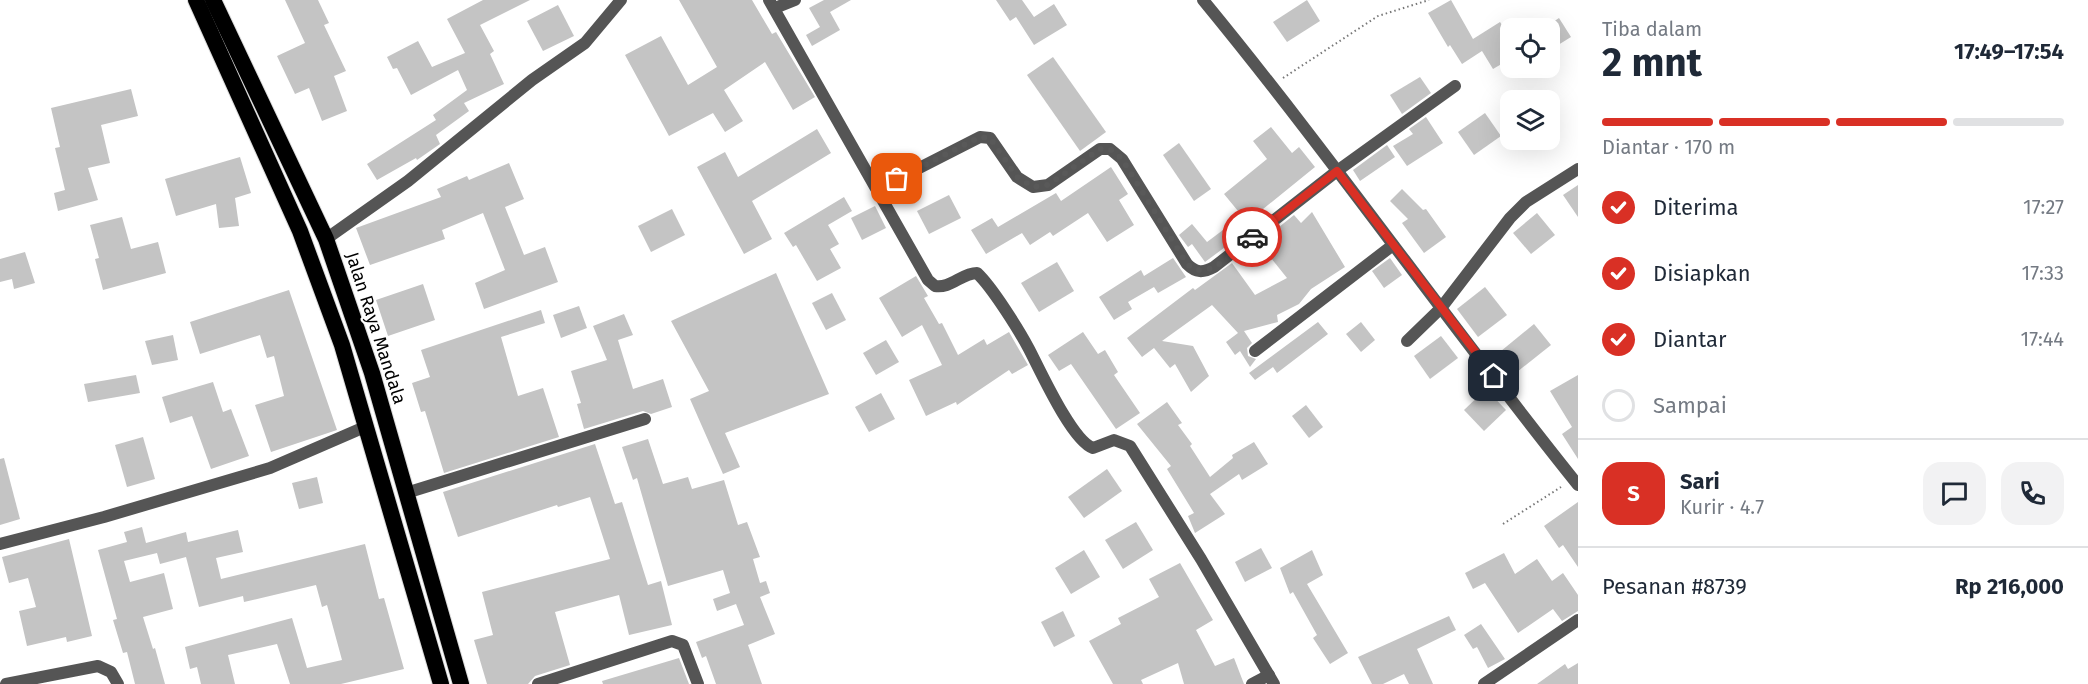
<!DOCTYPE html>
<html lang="id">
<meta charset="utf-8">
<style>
:root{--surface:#fff;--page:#f2f2f3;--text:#1f2937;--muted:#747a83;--line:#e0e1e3;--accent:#d93025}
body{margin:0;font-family:"Fira Sans",sans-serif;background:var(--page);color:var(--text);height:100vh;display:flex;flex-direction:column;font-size:22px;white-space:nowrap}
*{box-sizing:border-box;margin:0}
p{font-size:20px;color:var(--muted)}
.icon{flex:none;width:33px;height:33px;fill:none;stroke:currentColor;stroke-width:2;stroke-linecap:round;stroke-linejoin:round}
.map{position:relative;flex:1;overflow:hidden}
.panel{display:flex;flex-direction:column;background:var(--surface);width:510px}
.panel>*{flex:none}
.tools{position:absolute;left:1500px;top:18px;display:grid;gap:12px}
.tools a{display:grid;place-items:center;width:60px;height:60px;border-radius:12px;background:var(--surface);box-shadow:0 6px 24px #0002;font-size:30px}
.pin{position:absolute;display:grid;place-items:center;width:51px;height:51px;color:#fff;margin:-26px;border-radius:12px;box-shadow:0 3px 9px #0006}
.courier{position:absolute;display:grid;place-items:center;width:60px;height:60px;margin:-30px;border:4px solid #d93025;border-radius:50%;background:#fff;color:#222;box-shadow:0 2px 8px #0007}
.headline em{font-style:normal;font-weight:700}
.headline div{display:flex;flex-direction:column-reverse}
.headline{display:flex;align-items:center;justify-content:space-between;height:102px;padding:0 24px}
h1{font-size:39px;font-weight:700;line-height:45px}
.bar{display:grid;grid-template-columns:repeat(4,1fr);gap:9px 6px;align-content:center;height:72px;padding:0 24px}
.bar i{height:8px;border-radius:4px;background:var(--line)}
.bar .current{background:var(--accent)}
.bar p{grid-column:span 4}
.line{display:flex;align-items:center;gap:15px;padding:0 24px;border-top:2px solid var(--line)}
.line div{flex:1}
.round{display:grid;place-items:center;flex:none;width:63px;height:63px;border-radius:18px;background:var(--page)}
ol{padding:0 24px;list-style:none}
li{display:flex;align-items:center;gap:18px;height:66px}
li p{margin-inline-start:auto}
li .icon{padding:6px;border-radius:50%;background:var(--accent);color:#fff;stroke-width:4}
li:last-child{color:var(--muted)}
li i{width:33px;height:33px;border:3px solid var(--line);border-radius:50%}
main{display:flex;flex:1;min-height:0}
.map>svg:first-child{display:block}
.building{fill:#c4c4c4}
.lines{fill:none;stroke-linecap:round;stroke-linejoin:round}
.trunk-casing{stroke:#dbdbdb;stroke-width:18}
.path{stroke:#777;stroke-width:2;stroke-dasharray:1.5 3;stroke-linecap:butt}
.minor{stroke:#555;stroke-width:12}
.trunk{stroke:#000;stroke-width:16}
.done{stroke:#595959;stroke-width:6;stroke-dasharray:0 10.8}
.route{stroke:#d93025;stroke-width:8}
.labels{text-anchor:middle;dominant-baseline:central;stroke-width:4.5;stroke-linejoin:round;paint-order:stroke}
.street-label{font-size:18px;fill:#000;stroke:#fff}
</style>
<main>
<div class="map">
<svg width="1578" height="684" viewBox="0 0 1578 684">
<rect width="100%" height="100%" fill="#fff"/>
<g class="building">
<path d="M285 0H318L329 23 324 25 346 71 334 76 347 111 322 121 309 88 295 94 277 56 305 43Z"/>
<path d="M483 0H530L480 25 494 51 490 54 504 84 464 103 469 111 436 135 440 144 417 160 416 158 377 180 367 164 436 120 433 115 467 90 458 70 411 95 397 68 393 69 387 57 418 41 432 67 465 53 447 19Z"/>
<path d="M679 0H752L772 34 776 32 815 97 793 110 765 62 724 90 743 121 725 132 713 113 669 136 625 55 661 36 688 85 717 67Z"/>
<path d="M824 0H851L830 12 840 30 812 46 806 35 820 27 809 8Z"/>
<path d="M996 0H1022L1034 17 1054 4 1067 25 1034 45 1016 17 1010 21Z"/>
<path d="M1307 0 1320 21 1287 42 1273 22Z"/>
<path d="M1451 0 1473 39 1500 22 1508 34 1503 37 1510 50V59L1493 69 1482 51 1462 64 1450 45 1448 47 1428 13Z"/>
<path d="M558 5 574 36 543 51 527 21Z"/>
<path d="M1559 18 1571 37 1550 50V24Z"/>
<path d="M1053 57 1106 132 1080 151 1027 75Z"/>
<path d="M1420 77 1431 93 1402 114 1390 95Z"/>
<path d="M131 89 138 116 101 125 110 163 88 168 98 200 58 211 54 193 65 190 55 148 60 147 51 108Z"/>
<path d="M1485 113 1501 136 1474 155 1458 132Z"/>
<path d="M1426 117 1443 143 1407 166 1393 146 1413 134 1409 129Z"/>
<path d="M1271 127 1292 153 1299 147 1315 167 1247 222 1224 194 1267 159 1253 141Z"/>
<path d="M817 129 831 153 752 201 772 239 744 254 697 167 725 152 738 177Z"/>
<path d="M1179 143 1211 189 1194 201 1163 155Z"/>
<path d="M1387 145 1395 157 1360 181 1353 170Z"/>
<path d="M240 157 251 193 235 198 239 226 219 228 216 204 176 216 165 179Z"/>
<path d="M509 163 524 199 505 207 524 255 545 247 558 282 484 309 475 283 505 270 483 213 442 230 445 239 370 265 356 228 441 197 437 189 467 176 469 180Z"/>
<path d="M1111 167 1128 194 1119 200 1134 225 1107 242 1088 213 1053 236 1050 232 1030 245 1022 233 986 254 971 230 992 218 998 227 1056 193 1061 201Z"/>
<path d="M1578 185V217L1563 195Z"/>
<path d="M1402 189 1423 210 1426 209 1446 237 1424 253 1402 223 1408 219 1390 201Z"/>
<path d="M949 195 961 218 929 234 917 211Z"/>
<path d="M844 197 852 211 828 225 839 244 830 249 841 268 817 281 796 245 793 247 784 233Z"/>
<path d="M875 206 886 228 862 240 851 218Z"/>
<path d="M672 209 685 235 651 252 638 226Z"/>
<path d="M1312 212 1345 267 1311 289 1299 304 1277 315 1278 322 1244 331 1252 343 1247 348 1248 356 1256 359 1250 367 1240 351 1235 355 1226 342 1238 333 1212 305 1162 341 1193 346 1209 376 1191 392 1175 364 1170 368 1154 348 1142 357 1127 338 1193 288 1195 290 1232 263 1255 295 1287 278 1259 243 1294 215 1301 223Z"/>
<path d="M1537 213 1555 235 1531 254 1513 233Z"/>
<path d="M122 217 131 249 158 242 166 273 103 290 95 259 99 258 90 225Z"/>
<path d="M1235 221 1244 233 1205 262 1192 244 1188 247 1179 235 1192 224 1207 242Z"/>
<path d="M25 252 35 283 14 289 12 279 0 282V259Z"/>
<path d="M1173 258 1186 277 1158 293 1154 287 1128 302 1132 309 1114 320 1099 297 1141 270 1144 276Z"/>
<path d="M1390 258 1402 275 1384 288 1372 271Z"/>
<path d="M1057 262 1074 291 1039 312 1021 283Z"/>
<path d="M776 273 829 394 725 433 740 467 723 474 690 399 709 391 671 321Z"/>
<path d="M916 276 928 296 924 298 939 324 942 323 958 355 984 339 987 345 1009 332 1028 365 1012 374 1009 370 957 405 956 402 926 416 909 380 942 365 922 325 902 337 879 298Z"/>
<path d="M423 284 435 320 388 336 376 300Z"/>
<path d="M1485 287 1507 315 1478 337 1457 309Z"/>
<path d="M289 290 337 430 271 452 255 405 284 396 274 356 267 358 260 335 200 354 190 322Z"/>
<path d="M832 293 846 320 826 330 812 303Z"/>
<path d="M579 306 587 328 561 338 553 315Z"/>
<path d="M541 310 545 323 501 337 518 396 543 388 559 437 444 473 425 411 421 412 412 383 430 377 421 350Z"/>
<path d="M624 314 633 335 618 340 633 389 663 379 672 407 651 414 643 411 584 429 577 404 581 403 571 371 607 360 593 326Z"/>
<path d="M1318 322 1328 334 1277 373 1273 367 1255 380 1249 373Z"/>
<path d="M1361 322 1375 340 1361 352 1346 334Z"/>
<path d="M1534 324 1551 345 1517 372 1501 351Z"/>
<path d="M1083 332 1098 354 1105 350 1118 372 1114 375 1140 413 1116 429 1071 364 1059 371 1048 355Z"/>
<path d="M173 335 178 360 152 365 145 341Z"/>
<path d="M1441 336 1458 358 1430 379 1414 356Z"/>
<path d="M886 340 899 362 876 375 863 353Z"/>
<path d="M136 375 140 393 88 402 84 384Z"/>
<path d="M1578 375V459L1562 434 1572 427 1550 391Z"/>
<path d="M213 382 223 412 231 409 249 456 211 469 192 416 170 423 162 397Z"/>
<path d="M1486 389 1506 410 1484 431 1464 410Z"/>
<path d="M881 393 895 419 869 432 855 407Z"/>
<path d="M1167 402 1182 423 1178 425 1192 444 1190 446 1210 477 1233 458 1232 455 1254 442 1268 464 1242 480 1239 474 1210 494 1225 514 1195 533 1188 516 1194 513 1167 469 1171 466 1137 424Z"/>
<path d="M1306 405 1323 427 1309 438 1292 416Z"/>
<path d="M143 437 155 479 127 487 115 445Z"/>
<path d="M648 439 663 484 688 477 692 489 724 480 738 525 747 522 760 557 753 559 760 583 766 581 770 593 760 597 775 634 748 645 762 684H716L706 656 702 658 696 642 744 625 736 604 717 611 713 599 730 593 723 570 668 586 637 478 633 480 622 447Z"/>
<path d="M595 444 615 504 622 502 648 585 661 581 672 625 629 635 619 595 555 612 570 665 535 676 528 684H487L474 640 493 635 482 592 610 559 590 497 558 507 557 505 458 537 443 492Z"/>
<path d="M4 458 20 519 0 525V459Z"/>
<path d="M1107 469 1122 491 1084 518 1068 497Z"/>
<path d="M317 477 323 503 299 509 292 483Z"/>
<path d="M1578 502V567L1563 545 1559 548 1544 526Z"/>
<path d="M1136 522 1153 550 1123 569 1105 540Z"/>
<path d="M142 527 146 543 186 532 188 542 238 530 243 552 216 558 221 579 365 544 379 599 384 598 404 669 341 684H290L277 644 228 655 235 684H201L197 667 190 669 185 647 292 618 307 668 342 660 327 605 322 607 316 585 244 602 243 596 199 607 186 557 160 564 157 553 124 561 130 582 164 573 173 609 143 617 153 649 155 648 165 684H135L127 652 123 653 113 620 117 619 98 550 127 542 124 532Z"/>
<path d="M69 539 92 636 67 642 66 637 27 646 19 611 36 607 28 578 9 583 2 557Z"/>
<path d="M1261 548 1272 568 1245 582 1235 562Z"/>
<path d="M1084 550 1100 577 1071 594 1055 568Z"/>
<path d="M1312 550 1323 575 1307 584 1348 653 1330 664 1313 638 1317 635 1293 592 1290 594 1280 568Z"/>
<path d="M1504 553 1515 574 1537 559 1552 581 1563 573 1578 595V611L1562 621 1553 609 1518 633 1485 583 1473 589 1465 573Z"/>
<path d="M1180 563 1213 620 1196 630 1215 666 1234 658 1244 684H1184L1178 663 1141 680 1143 684H1113L1089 641 1121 624 1118 618 1159 597 1149 579Z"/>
<path d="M1063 611 1075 636 1054 647 1041 622Z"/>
<path d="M1449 616 1456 630 1417 649 1433 684H1409L1404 674 1383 684H1372L1358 657Z"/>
<path d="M1481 624 1505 659 1488 668 1477 647 1473 649 1464 635Z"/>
<path d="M679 658 689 684H603L602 681Z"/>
<path d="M1578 663V684H1537L1565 664 1568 669Z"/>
</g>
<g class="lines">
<defs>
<g id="trunk">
<path d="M196 0 300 231 342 345 441 684"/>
<path d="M213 0 326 239 372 373 461 684"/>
</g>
</defs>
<use href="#trunk" class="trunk-casing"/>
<g class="path">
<path d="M1283 78 1378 16 1429 0"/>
<path d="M1503 524 1561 487"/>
</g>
<g class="minor">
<path d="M769 0 928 280 935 286C950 289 962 273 977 273 992 287 1019 330 1029 349 1040 370 1072 441 1093 448L1114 440 1130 446 1201 559 1274 684"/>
<path d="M1203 0C1333 158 1450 326 1578 485"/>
<path d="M775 8 795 0"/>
<path d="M878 189 980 137 990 138 1017 177 1033 187 1048 185 1100 149H1110L1122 159 1187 264C1196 273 1203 273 1214 267L1337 171 1455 86"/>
<path d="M326 239 408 181 532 80 585 43 621 0"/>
<path d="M1407 341 1441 308 1510 218 1526 202 1578 169"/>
<path d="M1255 351 1393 245"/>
<path d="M406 493 645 419"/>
<path d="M0 544 104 517 270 468 367 426"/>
<path d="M6 684 98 666 111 672 118 684"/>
<path d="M538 684 672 641 683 645 698 684"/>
<path d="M1252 684 1269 675"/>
<path d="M1484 684 1578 620"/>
</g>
<use href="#trunk" class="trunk"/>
</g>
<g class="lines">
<path class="done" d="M897 179 980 137 990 138 1017 177 1033 187 1048 185 1100 149H1110L1122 159 1187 264C1209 284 1234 250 1252 237"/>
<path class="route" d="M1252 237 1337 171 1494 376"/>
</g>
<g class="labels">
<g class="street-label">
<text transform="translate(376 328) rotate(72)">Jalan Raya Mandala</text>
</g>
</g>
</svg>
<div class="tools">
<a><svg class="icon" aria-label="locate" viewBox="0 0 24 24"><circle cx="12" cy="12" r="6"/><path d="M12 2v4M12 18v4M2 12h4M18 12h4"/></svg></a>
<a><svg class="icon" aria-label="layers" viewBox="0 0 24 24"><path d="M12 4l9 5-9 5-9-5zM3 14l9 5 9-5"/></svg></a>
</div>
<div class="pin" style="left:897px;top:179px;background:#ea580c"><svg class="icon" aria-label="bag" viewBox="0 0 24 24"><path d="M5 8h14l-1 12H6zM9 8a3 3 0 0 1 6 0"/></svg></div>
<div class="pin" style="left:1494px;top:376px;background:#1f2937"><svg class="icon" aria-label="home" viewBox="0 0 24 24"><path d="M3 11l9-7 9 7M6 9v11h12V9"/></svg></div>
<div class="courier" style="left:1252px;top:237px"><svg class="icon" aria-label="car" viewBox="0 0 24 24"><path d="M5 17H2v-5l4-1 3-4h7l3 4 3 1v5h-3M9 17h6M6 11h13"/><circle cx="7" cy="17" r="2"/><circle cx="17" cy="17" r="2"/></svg></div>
</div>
<section class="panel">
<div class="headline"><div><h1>2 mnt</h1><p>Tiba dalam</p></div><em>17:49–17:54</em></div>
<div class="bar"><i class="current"></i><i class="current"></i><i class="current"></i><i></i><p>Diantar · 170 m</p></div>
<ol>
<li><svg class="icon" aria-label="check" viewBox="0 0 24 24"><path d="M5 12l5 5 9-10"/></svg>Diterima<p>17:27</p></li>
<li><svg class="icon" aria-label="check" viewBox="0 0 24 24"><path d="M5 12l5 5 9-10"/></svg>Disiapkan<p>17:33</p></li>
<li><svg class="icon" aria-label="check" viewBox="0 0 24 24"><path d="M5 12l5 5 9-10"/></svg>Diantar<p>17:44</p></li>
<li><i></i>Sampai</li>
</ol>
<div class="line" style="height:108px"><b class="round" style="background:var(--accent);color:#fff">S</b><div><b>Sari</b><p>Kurir · 4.7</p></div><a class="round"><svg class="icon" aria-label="chat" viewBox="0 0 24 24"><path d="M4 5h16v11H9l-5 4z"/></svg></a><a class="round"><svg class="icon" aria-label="phone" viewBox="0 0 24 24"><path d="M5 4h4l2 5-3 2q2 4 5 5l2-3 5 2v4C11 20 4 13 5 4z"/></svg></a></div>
<div class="line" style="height:78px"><div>Pesanan #8739</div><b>Rp 216,000</b></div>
</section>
</main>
